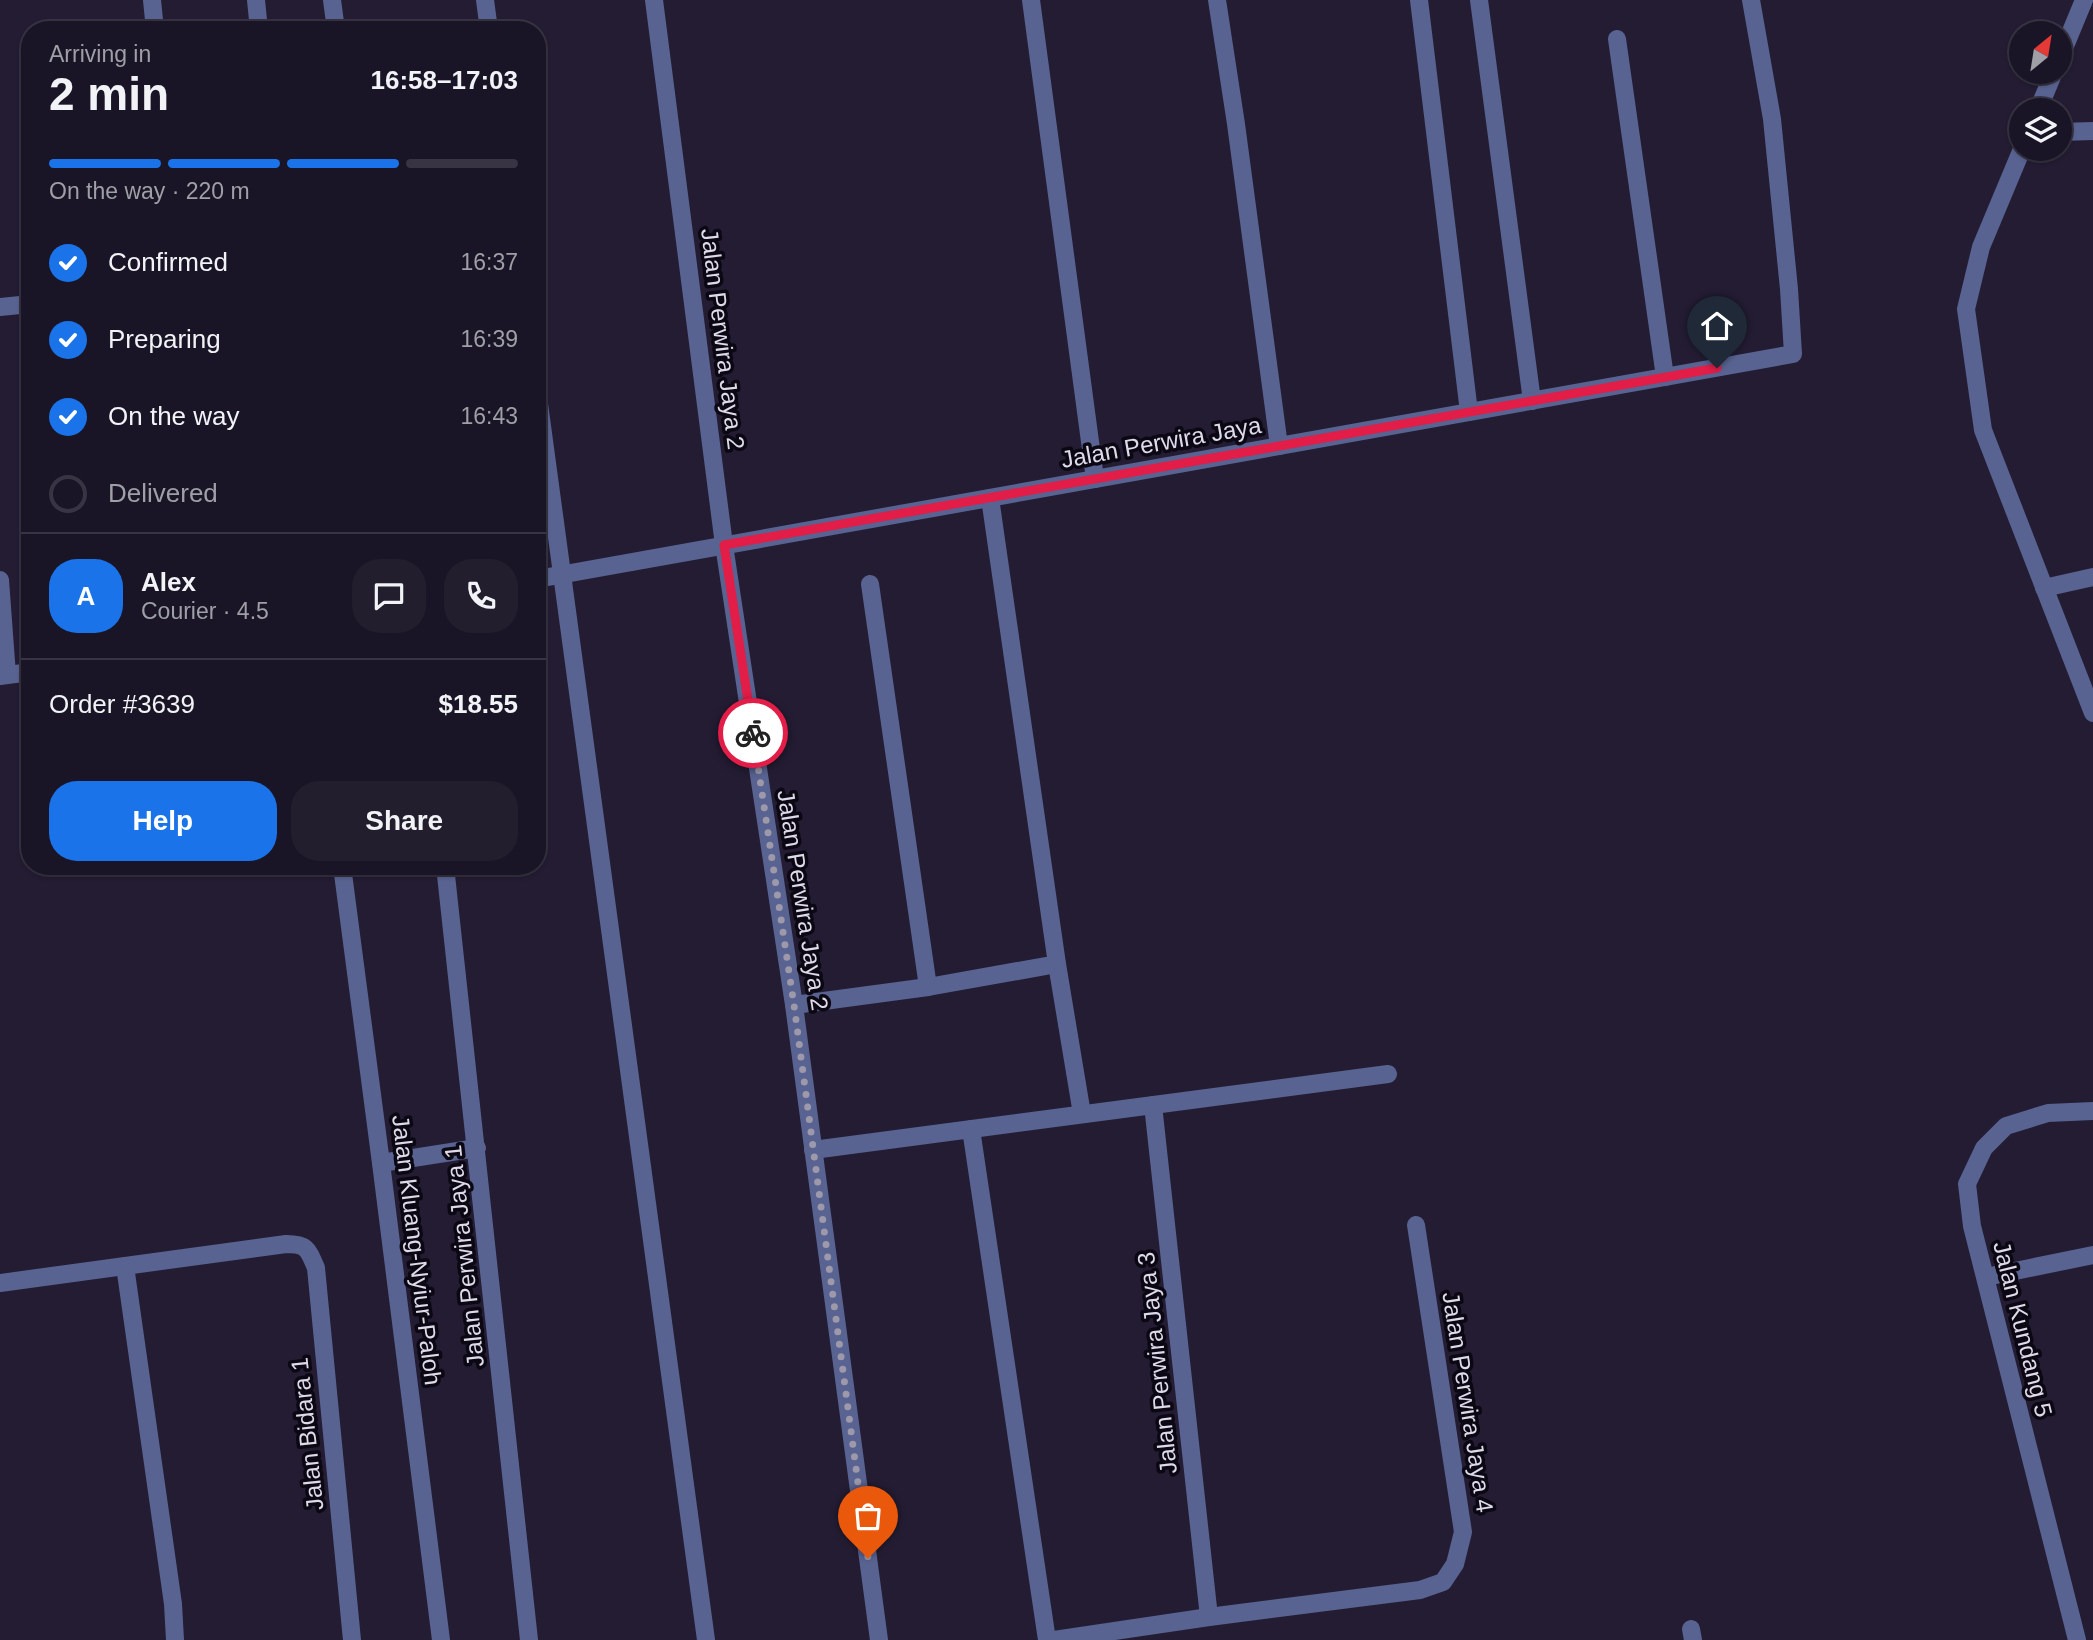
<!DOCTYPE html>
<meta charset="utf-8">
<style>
:root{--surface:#1a1526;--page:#231e2e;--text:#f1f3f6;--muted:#9f9fa7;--line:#383443;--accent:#1a73e8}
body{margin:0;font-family:Helvetica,sans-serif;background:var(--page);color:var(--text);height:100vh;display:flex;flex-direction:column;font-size:26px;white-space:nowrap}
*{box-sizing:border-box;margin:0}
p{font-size:23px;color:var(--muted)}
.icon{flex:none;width:38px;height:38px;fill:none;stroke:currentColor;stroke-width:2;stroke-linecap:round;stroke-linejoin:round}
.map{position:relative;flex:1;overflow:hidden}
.panel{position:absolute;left:21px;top:21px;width:525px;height:854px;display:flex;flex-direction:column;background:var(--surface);border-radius:28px;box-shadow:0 2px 5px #0004,0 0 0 2px var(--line)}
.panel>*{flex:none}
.needle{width:46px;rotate:30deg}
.buttons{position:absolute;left:2009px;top:21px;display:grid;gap:14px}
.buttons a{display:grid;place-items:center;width:63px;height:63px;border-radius:50%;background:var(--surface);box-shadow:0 2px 5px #0004,0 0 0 2px var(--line);font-size:35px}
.pin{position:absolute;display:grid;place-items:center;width:60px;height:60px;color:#fff;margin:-72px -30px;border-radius:50% 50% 50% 0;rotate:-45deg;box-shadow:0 0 7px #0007}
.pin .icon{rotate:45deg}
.courier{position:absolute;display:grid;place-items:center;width:70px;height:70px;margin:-35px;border:5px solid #e11d48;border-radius:50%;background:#fff;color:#222;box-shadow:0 2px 9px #0007}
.headline em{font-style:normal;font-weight:700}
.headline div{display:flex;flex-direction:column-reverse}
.headline{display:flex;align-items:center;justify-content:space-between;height:119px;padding:0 28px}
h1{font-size:46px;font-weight:700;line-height:52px}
.bar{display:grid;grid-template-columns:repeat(4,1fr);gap:10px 7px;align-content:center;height:84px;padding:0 28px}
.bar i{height:9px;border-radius:5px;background:var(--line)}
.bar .active{background:var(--accent)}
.bar p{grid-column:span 4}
.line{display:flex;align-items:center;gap:18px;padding:0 28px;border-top:2px solid var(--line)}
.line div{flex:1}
.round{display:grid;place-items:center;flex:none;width:74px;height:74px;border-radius:28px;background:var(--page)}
ol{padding:0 28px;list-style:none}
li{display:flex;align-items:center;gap:21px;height:77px}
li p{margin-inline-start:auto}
li .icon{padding:7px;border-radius:50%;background:var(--accent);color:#fff;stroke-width:4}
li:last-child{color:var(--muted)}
li i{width:38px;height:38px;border:4px solid var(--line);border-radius:50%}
.cta{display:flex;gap:14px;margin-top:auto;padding:14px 28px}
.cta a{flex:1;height:80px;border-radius:28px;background:var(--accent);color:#fff;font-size:28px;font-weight:700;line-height:80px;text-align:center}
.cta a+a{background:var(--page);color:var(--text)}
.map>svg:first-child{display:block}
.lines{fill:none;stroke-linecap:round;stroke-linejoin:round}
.minor{stroke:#586391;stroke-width:18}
.done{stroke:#9d98aa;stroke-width:7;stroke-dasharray:0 12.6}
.route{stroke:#e11d48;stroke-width:9}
.labels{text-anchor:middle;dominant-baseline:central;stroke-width:7;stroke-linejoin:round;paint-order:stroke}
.street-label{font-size:24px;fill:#dedaea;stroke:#0b0813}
</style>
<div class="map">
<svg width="2093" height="1640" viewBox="0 0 2093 1640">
<rect width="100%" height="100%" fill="#231c33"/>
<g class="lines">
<g class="minor">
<path d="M152 0 155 30"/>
<path d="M256 0 259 30"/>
<path d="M332 0 336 30"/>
<path d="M485 0 489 30"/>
<path d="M654 0 724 545 794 1005 879 1640"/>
<path d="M1031 0 1095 479"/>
<path d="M1217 0 1236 124 1279 446"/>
<path d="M1419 0 1469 412"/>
<path d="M1479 0 1532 401"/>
<path d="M1617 39 1665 377"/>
<path d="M2060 58 2084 0"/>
<path d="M2038 110 2054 72"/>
<path d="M2060 132 2093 131"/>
<path d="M2022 149 1981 247 1966 309 1983 430 2093 713"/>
<path d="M0 307 30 304"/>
<path d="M537 389 706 1640"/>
<path d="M537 579 1793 354 1789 289 1772 119 1751 0"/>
<path d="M0 580 7 675"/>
<path d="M870 584 928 987"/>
<path d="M2044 588 2093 577"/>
<path d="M0 676 30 672"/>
<path d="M342 866 381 1163 441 1640"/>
<path d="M445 866 529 1640"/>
<path d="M1057 964 1082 1114"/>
<path d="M794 1005 928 987 1057 964 990 498"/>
<path d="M1153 1105 1209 1617"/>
<path d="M971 1129 1047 1640"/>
<path d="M813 1150 1388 1074"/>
<path d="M381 1163 477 1148"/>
<path d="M125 1266 173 1604 175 1640"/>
<path d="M1986 1277 2093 1255"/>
<path d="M0 1283 286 1244C307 1244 308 1249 316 1268L352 1640"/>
<path d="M1691 1629 1693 1640"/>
<path d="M1054 1640 1209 1617 1420 1590 1443 1582 1455 1564 1463 1532 1416 1225"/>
<path d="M2077 1640 1972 1226 1967 1184 1984 1148 2006 1126 2048 1113 2093 1111"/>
</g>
</g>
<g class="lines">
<path class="done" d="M753 733 794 1005 868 1558"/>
<path class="route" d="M753 733 724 545 1717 368"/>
</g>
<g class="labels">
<g class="street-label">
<text transform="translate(723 339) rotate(83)">Jalan Perwira Jaya 2</text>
<text transform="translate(1161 442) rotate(-10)">Jalan Perwira Jaya</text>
<text transform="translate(803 900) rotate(81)">Jalan Perwira Jaya 2</text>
<text transform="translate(417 1250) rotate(83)">Jalan Kluang-Nyiur-Paloh</text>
<text transform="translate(464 1256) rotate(-96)">Jalan Perwira Jaya 1</text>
<text transform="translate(2023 1329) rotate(76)">Jalan Kundang 5</text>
<text transform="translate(1157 1363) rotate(-96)">Jalan Perwira Jaya 3</text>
<text transform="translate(1468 1402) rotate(81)">Jalan Perwira Jaya 4</text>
<text transform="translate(307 1434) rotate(-96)">Jalan Bidara 1</text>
</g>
</g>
</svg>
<div class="buttons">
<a><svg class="needle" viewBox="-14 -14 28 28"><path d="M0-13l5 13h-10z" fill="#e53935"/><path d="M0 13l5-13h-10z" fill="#9f9fa7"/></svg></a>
<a><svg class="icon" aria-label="layers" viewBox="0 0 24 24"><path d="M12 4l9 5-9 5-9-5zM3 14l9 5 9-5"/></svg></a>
</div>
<div class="pin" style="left:868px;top:1558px;background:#ea580c"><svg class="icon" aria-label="bag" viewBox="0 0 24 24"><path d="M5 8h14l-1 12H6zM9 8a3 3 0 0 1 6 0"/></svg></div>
<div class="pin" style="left:1717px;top:368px;background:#1f2937"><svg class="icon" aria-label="home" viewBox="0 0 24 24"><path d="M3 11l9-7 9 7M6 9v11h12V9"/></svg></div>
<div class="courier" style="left:753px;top:733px"><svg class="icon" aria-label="bike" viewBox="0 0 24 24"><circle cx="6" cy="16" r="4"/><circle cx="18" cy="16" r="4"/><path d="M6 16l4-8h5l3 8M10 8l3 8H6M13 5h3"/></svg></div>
<section class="panel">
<div class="headline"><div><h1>2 min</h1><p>Arriving in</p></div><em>16:58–17:03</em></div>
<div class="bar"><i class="active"></i><i class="active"></i><i class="active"></i><i></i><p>On the way · 220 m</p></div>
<ol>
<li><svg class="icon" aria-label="check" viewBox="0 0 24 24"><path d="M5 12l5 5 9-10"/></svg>Confirmed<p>16:37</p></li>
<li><svg class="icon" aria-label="check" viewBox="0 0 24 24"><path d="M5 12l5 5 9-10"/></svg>Preparing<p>16:39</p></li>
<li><svg class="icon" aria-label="check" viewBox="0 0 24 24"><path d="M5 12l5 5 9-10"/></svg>On the way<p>16:43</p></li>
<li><i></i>Delivered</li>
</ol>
<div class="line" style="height:126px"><b class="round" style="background:var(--accent);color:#fff">A</b><div><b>Alex</b><p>Courier · 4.5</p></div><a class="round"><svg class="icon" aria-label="chat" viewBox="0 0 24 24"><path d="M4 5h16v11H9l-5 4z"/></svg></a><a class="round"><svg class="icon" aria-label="phone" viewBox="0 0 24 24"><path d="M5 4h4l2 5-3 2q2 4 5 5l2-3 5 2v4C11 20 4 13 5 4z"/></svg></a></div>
<div class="line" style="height:91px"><div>Order #3639</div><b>$18.55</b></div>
<div class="cta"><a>Help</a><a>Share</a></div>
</section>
</div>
